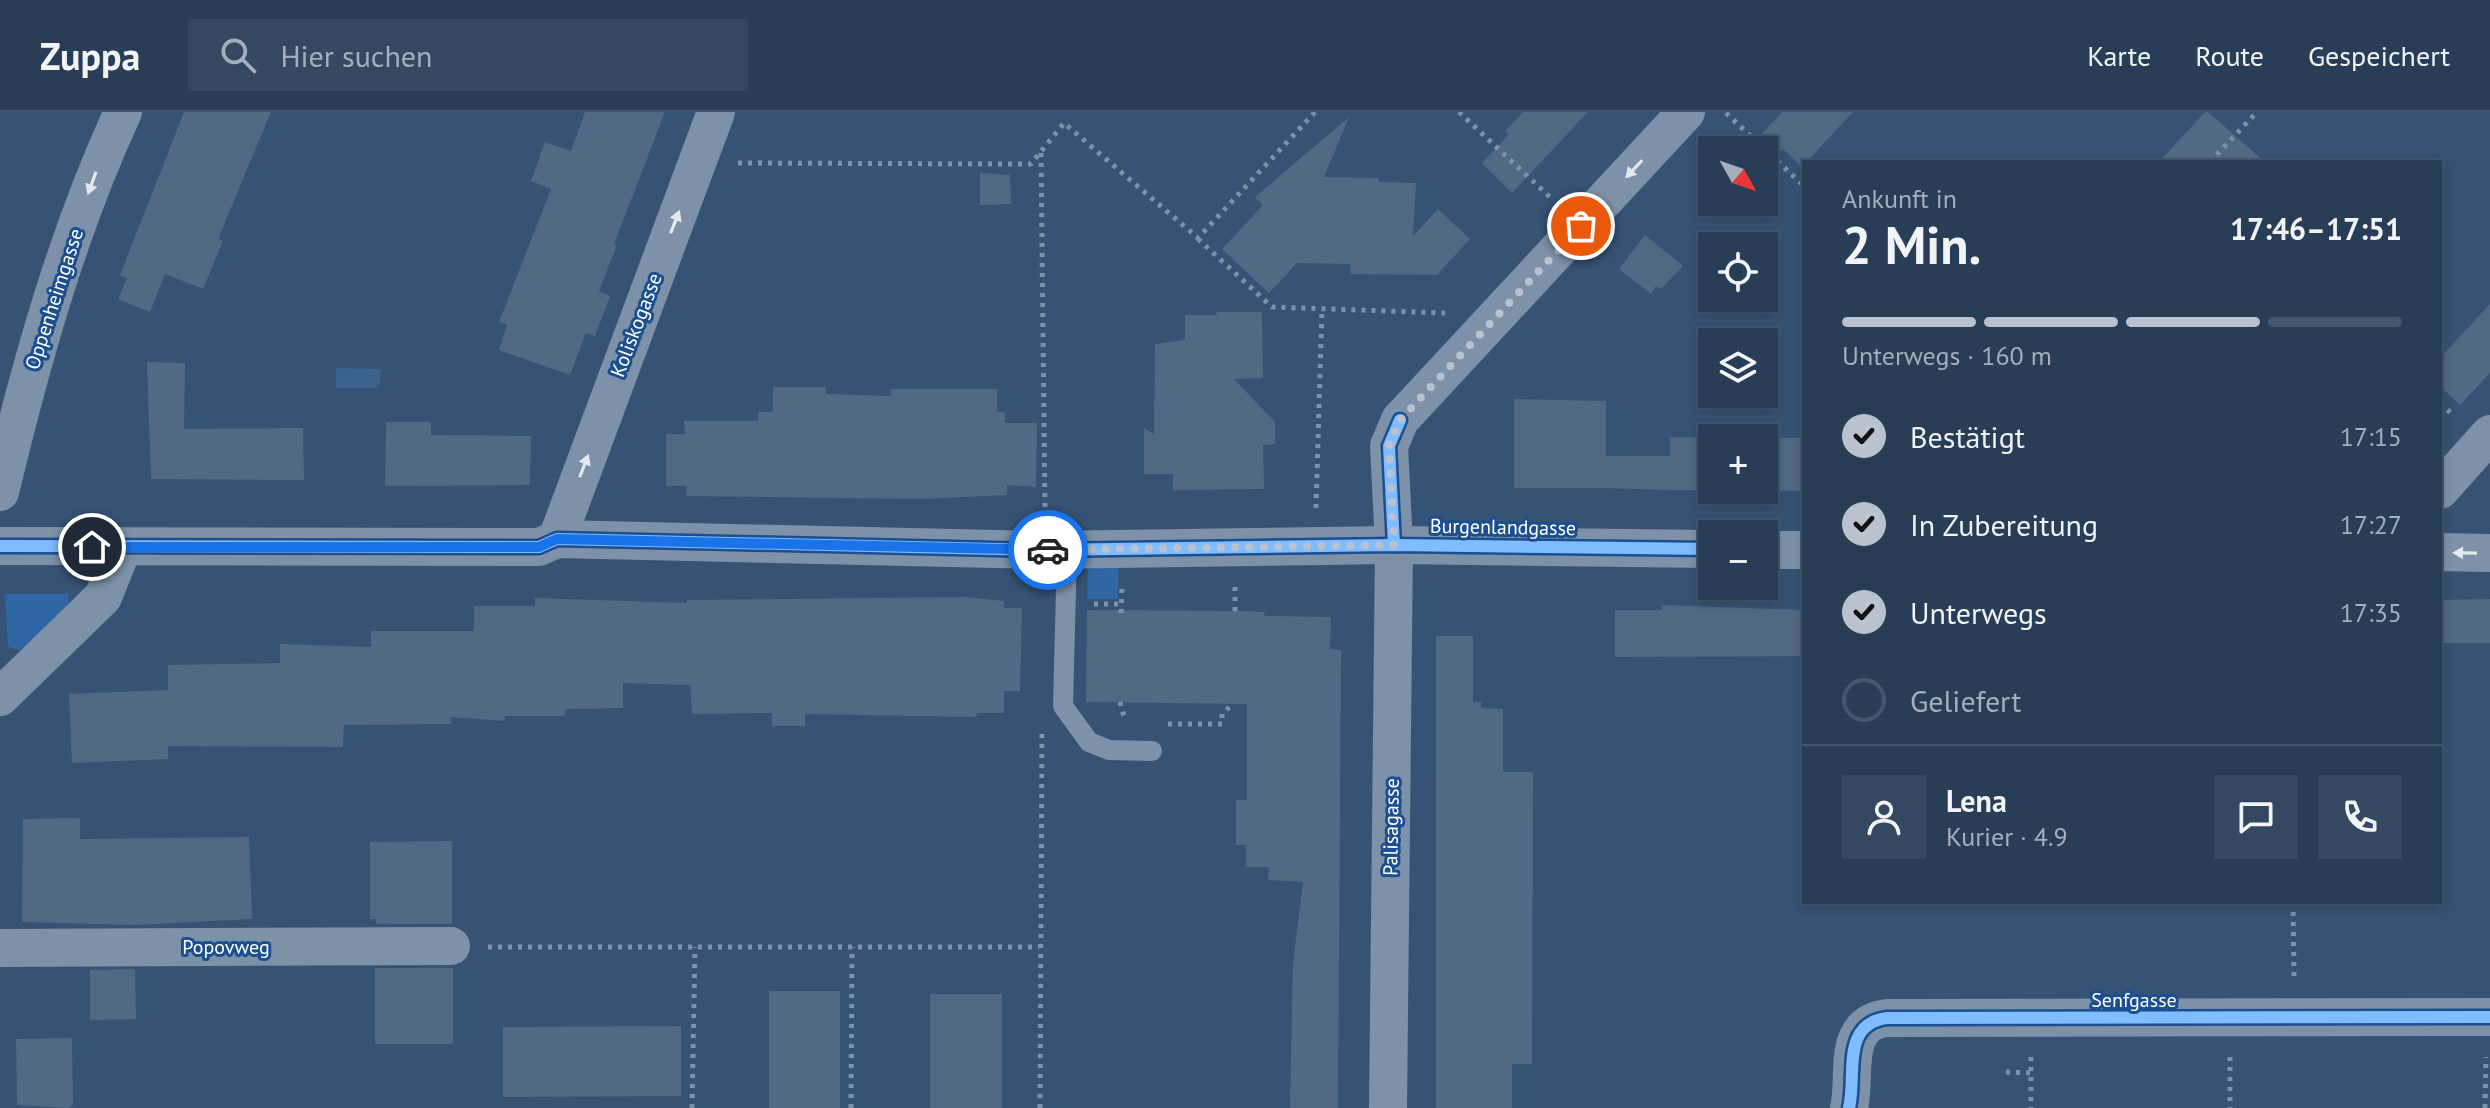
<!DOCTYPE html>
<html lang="de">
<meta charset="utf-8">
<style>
:root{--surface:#283e57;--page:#344961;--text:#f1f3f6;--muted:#a5aeba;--line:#44576d;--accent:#b9c2ce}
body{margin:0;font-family:"PT Sans",sans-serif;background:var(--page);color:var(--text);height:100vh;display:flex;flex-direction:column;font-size:30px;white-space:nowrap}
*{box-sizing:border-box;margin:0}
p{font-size:26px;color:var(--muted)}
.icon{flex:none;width:44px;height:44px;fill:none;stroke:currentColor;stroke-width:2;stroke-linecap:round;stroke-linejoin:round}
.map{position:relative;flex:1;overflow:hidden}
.details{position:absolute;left:1802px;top:48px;width:640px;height:744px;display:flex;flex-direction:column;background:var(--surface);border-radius:0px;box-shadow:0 4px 12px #0003,0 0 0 2px var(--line)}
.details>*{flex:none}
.needle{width:52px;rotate:130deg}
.fabs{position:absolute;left:1698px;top:24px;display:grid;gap:16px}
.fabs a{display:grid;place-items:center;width:80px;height:80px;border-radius:0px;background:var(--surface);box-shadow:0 4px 12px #0003,0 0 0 2px var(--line);font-size:40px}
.pin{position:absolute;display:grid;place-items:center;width:68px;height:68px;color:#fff;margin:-34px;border:4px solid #fff;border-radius:50%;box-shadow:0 2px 8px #0007}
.courier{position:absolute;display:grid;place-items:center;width:80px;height:80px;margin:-40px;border:6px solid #1a73e8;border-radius:50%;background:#fff;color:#222;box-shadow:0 2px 10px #0007}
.head em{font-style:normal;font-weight:600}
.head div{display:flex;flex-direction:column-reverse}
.head{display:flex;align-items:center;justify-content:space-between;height:136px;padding:0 40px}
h1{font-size:52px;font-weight:600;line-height:60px}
.bar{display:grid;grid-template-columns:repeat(4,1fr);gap:12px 8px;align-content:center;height:96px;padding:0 40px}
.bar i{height:10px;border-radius:6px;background:var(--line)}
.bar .selected{background:var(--accent)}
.bar p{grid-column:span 4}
.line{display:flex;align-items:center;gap:20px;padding:0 40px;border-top:2px solid var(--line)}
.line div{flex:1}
.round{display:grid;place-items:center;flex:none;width:84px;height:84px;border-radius:0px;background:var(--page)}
ol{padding:0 40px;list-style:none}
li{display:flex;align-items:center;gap:24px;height:88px}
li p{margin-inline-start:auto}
li .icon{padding:8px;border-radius:50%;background:var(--accent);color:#111;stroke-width:4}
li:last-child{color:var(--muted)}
li i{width:44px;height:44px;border:4px solid var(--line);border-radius:50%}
header{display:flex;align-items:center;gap:48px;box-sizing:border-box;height:112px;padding:0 40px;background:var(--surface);border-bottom:2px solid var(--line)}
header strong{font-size:38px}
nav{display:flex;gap:44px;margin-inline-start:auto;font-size:28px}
.search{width:560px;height:72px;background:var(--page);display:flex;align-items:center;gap:20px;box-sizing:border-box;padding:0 28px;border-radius:0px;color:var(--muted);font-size:30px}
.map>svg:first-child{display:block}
.green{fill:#2f66a5}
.water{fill:#3b618d}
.building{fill:#526984}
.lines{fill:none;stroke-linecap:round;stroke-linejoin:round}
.path{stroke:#7d92a8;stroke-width:5;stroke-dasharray:4 6;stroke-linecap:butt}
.lane{stroke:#7d92a8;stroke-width:20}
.street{stroke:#7d92a8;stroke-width:38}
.cycleway-casing{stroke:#1b4f8f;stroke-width:17}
.cycleway{stroke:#80bcff;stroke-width:12}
.oneway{fill:#e5e9ee}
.done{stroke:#b9c2ce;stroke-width:8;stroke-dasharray:0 14.4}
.route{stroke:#1a73e8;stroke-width:10}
.labels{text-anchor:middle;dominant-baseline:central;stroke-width:6;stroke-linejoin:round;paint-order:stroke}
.street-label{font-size:20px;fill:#fff;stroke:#1b4f8f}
</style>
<header>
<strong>Zuppa</strong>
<div class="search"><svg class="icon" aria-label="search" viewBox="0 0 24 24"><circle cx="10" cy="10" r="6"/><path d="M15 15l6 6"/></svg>Hier suchen</div>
<nav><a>Karte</a><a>Route</a><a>Gespeichert</a></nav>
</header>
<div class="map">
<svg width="2490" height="996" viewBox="0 0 2490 996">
<rect width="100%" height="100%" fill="#365274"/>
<g class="green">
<path d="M1088 453H1118V487H1087Z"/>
<path d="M5 482H69L67 497 20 538 8 535Z"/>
</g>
<path class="water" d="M336 256 381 257 380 272 376 276H336Z"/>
<g class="building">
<path d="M184 0H271L218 127 223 129 203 177 165 162 150 200 118 187 127 166 120 163Z"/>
<path d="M585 0H665L614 132 617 133 599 179 610 184 595 224 586 221 570 263 499 238 507 213 499 210 551 77 531 69 545 30 571 39Z"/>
<path d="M1523 0H1588L1512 81 1482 51 1509 22 1505 19Z"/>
<path d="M1782 0H1853L1802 55 1784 38H1747Z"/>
<path d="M2205 0H2208L2265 50H2159Z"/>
<path d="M1349 5 1324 65 1378 66 1379 70 1416 71 1413 124 1438 97 1470 127 1437 163 1351 162 1350 152 1297 151 1269 181 1222 137 1263 93 1255 85Z"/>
<path d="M980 61 1010 63 1011 92 980 93Z"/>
<path d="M1645 123 1683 154 1661 177 1656 174 1651 182 1619 157Z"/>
<path d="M2490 192V261L2460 293 2440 274V246Z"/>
<path d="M1216 200H1262L1263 266 1234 267 1275 310V332L1263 333 1264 377 1173 378V362H1144V316L1154 322 1155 232 1185 228V203H1217Z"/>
<path d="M147 250 185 251 184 317 303 316 304 368 151 367Z"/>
<path d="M773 275H826V282L891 284V277H997V300H1005V311H1037L1036 375 1007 373V383L923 387 686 384 687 374H666V322H685L684 309H758V300H773Z"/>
<path d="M1514 287 1606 289V344H1670V325L1750 326H1712V378H1738H1670L1602 376H1514Z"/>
<path d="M386 310H431V323L531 324 530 373 385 374Z"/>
<path d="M1764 326H1804V379L1754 378H1764Z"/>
<path d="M965 485 1004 489V496H1022L1020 579H1004V601H977L976 605 805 602V614H772V601L692 602 690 573 623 571V596L565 597V604H505V609L451 605V612L344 613 343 635 168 634V647L72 651 69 582 168 578V553L280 551V532L371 535V519H474V494H535V486L687 491V488Z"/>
<path d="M2490 487V531H2440V488Z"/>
<path d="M1662 493 1804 498V544L1615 545V498H1662Z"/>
<path d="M1087 498 1240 499 1265 500 1264 504 1331 505 1330 537 1341 538 1338 996H1290L1293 851 1303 770 1268 768 1269 755H1246V733H1236V688H1247V592L1086 590Z"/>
<path d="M1436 524H1473V590H1481V596L1503 597V660H1533L1532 952H1512V996H1436Z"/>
<path d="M80 706V727L249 725 252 807 135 813 22 810 23 707Z"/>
<path d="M452 729V812H376V807H370V730Z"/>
<rect x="375" y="856" width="78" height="76"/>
<path d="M135 857 136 907 90 908V858Z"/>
<rect x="769" y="879" width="71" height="117"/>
<rect x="930" y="882" width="72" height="114"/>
<path d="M681 914V984L503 985V915Z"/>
<path d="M72 926 73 993 68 996 17 993 16 927Z"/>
</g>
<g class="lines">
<g class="path">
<path d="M1459 0 1552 87"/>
<path d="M1726 1 1804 74"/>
<path d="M1041 41 1045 399"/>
<path d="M2210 50 2257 0"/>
<path d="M738 51 1031 52 1064 11 1198 126 1315 0"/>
<path d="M1198 127 1272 195 1445 201"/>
<path d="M2440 291 2454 304"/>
<path d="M1316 396 1322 197"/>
<path d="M1094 492H1121"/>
<path d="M1235 499V474"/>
<path d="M1121 501 1122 474"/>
<path d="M1120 590 1125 608"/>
<path d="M1168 612H1222V602L1233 592"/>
<path d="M2293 790 2294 865"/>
<path d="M488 835H1039"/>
<path d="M2031 945V996"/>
<path d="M2230 945V996"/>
<path d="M2006 960 2031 961"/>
<path d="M692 996 695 835"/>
<path d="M851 996 852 835"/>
<path d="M1040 996 1042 617"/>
<path d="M2485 996 2486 945"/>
</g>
<path class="lane" d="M1067 438 1063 594 1089 630 1109 638 1152 639"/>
<g class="street">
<path d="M2440 378 2490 322"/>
<path d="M0 380C31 251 67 121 123 0"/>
<path d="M557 427 716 0"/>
<path d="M0 434 539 435 557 427 1045 438 1394 433 1712 437"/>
<path d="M1764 438H1804"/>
<path d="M2440 440 2490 441"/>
<path d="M0 585 103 485 123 435"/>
<path d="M0 836 451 834"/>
<path d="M1388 996 1394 433 1389 334 1400 308 1686 0"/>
<path d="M1849 996C1857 964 1840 912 1887 906L2490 905"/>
</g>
<defs>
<g id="cycleway">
<path d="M1394 433 1389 334 1400 308"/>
<path d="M0 434 539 435 557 427 1045 438 1394 433 1712 437"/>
<path d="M1849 996C1857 964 1840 912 1887 906L2490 905"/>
</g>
</defs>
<use href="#cycleway" class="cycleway-casing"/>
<use href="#cycleway" class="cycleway"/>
</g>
<defs><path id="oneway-solid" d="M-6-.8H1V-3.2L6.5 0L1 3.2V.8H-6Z" transform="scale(2)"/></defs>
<g class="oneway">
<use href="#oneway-solid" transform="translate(1634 57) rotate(133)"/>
<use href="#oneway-solid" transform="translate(92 71) rotate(110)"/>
<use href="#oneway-solid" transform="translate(675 110) rotate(-69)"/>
<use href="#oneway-solid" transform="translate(584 354) rotate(-69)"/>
<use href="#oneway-solid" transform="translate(2465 441) rotate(-179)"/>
</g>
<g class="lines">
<path class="done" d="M1048 438 1394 433 1389 334 1400 308 1581 114"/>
<path class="route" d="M92 435H539L557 427 1048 438"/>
</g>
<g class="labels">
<g class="street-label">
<text transform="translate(54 187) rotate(-72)">Oppenheimgasse</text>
<text transform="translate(636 213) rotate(-69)">Koliskogasse</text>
<text transform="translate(1503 415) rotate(1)">Burgenlandgasse</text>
<text transform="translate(1391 715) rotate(-89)">Palisagasse</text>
<text x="226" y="835">Popovweg</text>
<text x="2134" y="888">Senfgasse</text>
</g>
</g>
</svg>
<div class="fabs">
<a><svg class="needle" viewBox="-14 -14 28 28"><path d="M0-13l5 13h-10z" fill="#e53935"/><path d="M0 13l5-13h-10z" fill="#a5aeba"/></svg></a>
<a><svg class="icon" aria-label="locate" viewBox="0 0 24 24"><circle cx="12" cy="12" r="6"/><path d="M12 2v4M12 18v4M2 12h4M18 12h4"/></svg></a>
<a><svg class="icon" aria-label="layers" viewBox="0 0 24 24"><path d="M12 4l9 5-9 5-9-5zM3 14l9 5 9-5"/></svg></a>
<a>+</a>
<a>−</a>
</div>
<div class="pin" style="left:1581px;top:114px;background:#ea580c"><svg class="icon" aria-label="bag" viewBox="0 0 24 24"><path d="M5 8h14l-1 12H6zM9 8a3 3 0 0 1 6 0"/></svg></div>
<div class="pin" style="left:92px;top:435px;background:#1f2937"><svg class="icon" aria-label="home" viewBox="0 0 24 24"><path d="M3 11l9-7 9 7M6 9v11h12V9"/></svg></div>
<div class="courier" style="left:1048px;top:438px"><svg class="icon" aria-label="car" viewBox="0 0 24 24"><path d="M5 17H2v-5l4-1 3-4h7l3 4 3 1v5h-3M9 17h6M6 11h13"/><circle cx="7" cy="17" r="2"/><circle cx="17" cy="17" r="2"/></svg></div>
<section class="details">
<div class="head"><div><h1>2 Min.</h1><p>Ankunft in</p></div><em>17:46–17:51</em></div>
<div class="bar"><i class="selected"></i><i class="selected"></i><i class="selected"></i><i></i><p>Unterwegs · 160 m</p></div>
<ol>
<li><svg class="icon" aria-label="check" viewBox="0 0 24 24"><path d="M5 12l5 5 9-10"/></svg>Bestätigt<p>17:15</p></li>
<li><svg class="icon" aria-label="check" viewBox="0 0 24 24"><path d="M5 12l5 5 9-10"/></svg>In Zubereitung<p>17:27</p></li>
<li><svg class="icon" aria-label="check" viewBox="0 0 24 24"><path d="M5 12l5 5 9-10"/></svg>Unterwegs<p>17:35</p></li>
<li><i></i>Geliefert</li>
</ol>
<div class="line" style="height:144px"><a class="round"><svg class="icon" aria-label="person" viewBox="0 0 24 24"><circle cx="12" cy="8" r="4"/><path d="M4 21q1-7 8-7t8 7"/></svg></a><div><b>Lena</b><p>Kurier · 4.9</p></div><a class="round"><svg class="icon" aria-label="chat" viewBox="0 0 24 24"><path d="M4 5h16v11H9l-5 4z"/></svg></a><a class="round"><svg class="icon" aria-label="phone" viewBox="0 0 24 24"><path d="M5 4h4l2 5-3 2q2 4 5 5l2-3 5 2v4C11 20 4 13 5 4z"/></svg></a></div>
</section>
</div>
